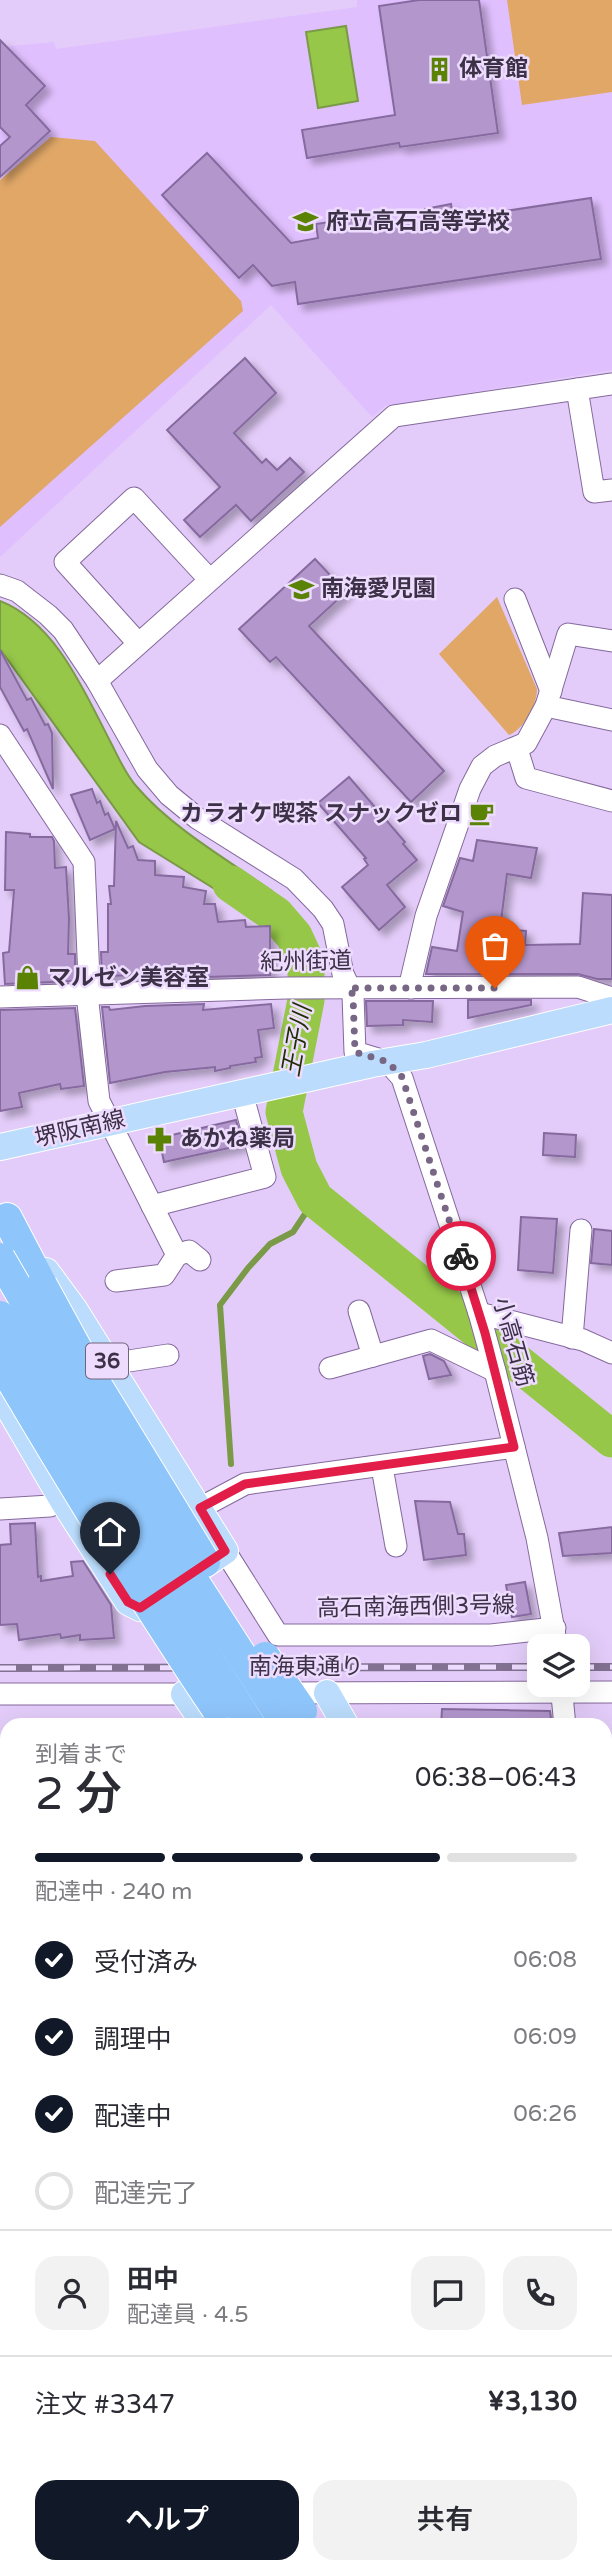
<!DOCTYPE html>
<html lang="ja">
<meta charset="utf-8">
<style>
:root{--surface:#fff;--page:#f2f2f3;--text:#2b2b33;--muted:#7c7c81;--line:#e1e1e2;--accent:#111827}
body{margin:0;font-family:"Varela Round","Noto Sans JP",sans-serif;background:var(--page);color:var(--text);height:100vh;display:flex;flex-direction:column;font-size:26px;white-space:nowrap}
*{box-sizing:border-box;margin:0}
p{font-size:23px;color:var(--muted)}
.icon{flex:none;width:38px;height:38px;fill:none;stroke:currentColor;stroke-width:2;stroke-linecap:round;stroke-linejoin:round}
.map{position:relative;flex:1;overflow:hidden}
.sheet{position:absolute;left:0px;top:1718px;width:612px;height:856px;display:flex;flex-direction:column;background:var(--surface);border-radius:21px 21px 0 0;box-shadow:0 7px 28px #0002}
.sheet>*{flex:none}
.fabs{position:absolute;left:527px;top:1634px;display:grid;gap:14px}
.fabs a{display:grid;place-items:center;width:63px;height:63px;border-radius:14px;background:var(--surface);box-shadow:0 7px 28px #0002;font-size:35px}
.pin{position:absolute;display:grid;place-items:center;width:60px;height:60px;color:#fff;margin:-72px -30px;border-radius:50% 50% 50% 0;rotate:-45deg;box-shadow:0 0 7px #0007}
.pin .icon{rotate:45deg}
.courier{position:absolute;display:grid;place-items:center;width:70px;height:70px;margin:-35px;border:5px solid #e11d48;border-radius:50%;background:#fff;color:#222;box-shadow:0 2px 9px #0007}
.summary em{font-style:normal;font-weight:600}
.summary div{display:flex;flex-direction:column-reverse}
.summary{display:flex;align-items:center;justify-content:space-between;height:119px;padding:0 35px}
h1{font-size:46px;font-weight:600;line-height:52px}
.bar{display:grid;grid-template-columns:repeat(4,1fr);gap:10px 7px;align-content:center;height:84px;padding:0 35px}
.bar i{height:9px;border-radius:5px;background:var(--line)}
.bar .on{background:var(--accent)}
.bar p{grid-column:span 4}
.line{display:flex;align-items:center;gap:18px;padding:0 35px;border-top:2px solid var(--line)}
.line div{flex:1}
.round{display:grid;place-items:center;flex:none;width:74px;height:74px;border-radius:21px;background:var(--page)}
ol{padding:0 35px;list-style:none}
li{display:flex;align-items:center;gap:21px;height:77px}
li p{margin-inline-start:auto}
li .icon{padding:7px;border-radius:50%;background:var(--accent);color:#fff;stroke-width:4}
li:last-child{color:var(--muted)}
li i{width:38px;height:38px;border:4px solid var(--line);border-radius:50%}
.primary-button{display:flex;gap:14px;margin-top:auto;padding:14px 35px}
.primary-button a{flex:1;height:80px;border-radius:21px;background:var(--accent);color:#fff;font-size:28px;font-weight:600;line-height:80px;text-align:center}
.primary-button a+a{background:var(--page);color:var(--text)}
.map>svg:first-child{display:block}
.built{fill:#e0bffe}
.green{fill:#e0a767}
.water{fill:#96c749;stroke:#7b9a48;stroke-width:2}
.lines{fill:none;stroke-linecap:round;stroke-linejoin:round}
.stream{stroke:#7b9a48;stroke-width:6}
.river{stroke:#96c749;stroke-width:37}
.building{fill:#b296cc;stroke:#866b9f;stroke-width:2;filter:url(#shadow)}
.minor-casing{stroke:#84699c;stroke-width:23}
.major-casing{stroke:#fff;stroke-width:28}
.highway-casing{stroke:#fff;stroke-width:32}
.minor{stroke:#fff;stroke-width:21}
.major{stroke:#bbdcfc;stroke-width:26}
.highway{stroke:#8ec5fa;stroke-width:30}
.rail-casing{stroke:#827191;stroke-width:8}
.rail{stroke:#eddcfe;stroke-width:5;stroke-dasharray:16;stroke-linecap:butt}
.highway-bridge-casing{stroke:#fff;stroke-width:32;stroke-linecap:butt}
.highway-bridge{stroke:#8ec5fa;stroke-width:30}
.done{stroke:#776785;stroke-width:7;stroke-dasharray:0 12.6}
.route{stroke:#e11d48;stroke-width:9}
.labels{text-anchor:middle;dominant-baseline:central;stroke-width:5;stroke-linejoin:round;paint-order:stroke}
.shield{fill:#eddcfe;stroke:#72647e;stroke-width:2}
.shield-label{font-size:21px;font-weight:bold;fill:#3d3147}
.poi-label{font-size:23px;font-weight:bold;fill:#3d3147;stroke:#eddcfe;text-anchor:start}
.street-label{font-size:23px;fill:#3d3147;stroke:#eddcfe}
.water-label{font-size:24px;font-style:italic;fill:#1e3000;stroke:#eddcfe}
</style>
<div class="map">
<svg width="612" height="2573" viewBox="0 0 612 2573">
<defs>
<filter id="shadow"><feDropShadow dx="6" dy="6" stdDeviation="3.5" flood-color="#0004"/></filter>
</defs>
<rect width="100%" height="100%" fill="#e3ccf9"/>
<path class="built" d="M357 0H612V370L385 406 372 417 271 305 0 557V47L54 42 56 49 357 7Z"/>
<g class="green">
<path d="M507 0H612V92L522 105Z"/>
<path d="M51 137 95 141 241 301 243 311 0 527V180Z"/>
<path d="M497 597 537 689C537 705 524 729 509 735L439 654Z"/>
</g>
<g class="water">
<path d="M346 26 358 101 318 108 306 32Z"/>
<path d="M0 601C56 623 84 691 110 741 118 756 125 774 137 787 172 828 228 860 272 891L271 924 139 842 0 649Z"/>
</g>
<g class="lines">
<path class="stream" d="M231 1464 220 1305 248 1268 270 1244 293 1232 315 1199"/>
<g class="river">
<path d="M231 884 276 915 294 936 306 962V1000L284 1112 299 1168 315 1199 612 1439"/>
<path d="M369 2567 370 2573"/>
</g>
</g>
<g class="building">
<path d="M419 0H479L498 133 400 147 399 143 307 158 302 130 395 115 379 6Z"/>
<path d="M0 40 45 86 26 105 50 131 0 177V146L10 137 0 127Z"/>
<path d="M207 153 291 243 318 238 316 224 369 216 372 231 427 222 425 209 451 204 453 219 591 198 601 259 298 304 295 282 272 286 253 265 239 278 162 195Z"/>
<path d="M245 358 276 393 234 433 262 463 266 459 277 470 290 458 304 472 251 521 236 505 200 537 184 520 220 487 167 430Z"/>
<path d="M315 559 346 592 309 626 444 771 411 802 276 657 270 662 239 629Z"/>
<path d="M0 650 27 700 31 698 45 725 48 724 52 733 53 789 27 729 24 731 0 687Z"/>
<path d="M349 777 405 842 403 844 417 860 387 885 405 907 379 930 342 887 368 865 364 859 366 858 318 803Z"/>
<path d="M92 789 97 803 100 801 105 815 108 813 115 829 90 840 71 795Z"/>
<path d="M116 821 128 848 133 846 138 860 155 861V875L184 877 183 887 206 891 204 904H215L218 922 245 920 246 927 270 926V975L143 979V975L105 976 106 981H102L101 952H108V904H111L109 886H114Z"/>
<path d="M6 832 30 834V837H52L54 841 55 868 66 867 69 919 68 954H75V981L5 984 3 953 9 952 14 890H5Z"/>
<path d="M477 840 537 848 531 878 507 874 500 929 526 931 525 945 580 944 583 893 612 895V979H597L578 974H426L432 947 457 951 463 912 443 906 460 858 473 861Z"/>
<path d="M468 1000H531V1005L468 1018Z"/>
<path d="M366 1001H433L432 1022 403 1020V1025L367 1026Z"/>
<path d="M204 1004 203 1010 271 1004 274 1028 258 1030 262 1057 255 1058 256 1062 230 1066V1068L215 1071V1067L165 1072 110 1083 102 1007H109L110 1010 145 1006Z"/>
<path d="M75 1008 84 1086 61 1089 60 1084 19 1093 22 1107 0 1111V1010Z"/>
<path d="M236 1120 243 1145 164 1162 159 1138Z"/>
<path d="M544 1133 576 1135 575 1157 543 1155Z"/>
<path d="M521 1217 557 1219 553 1273 518 1270Z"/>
<path d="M594 1229 612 1231V1265L591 1263Z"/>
<path d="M430 1354 444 1361 451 1375 429 1379 423 1356Z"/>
<path d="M415 1501 450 1502 458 1534H464L466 1555 424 1560Z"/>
<path d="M35 1523 38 1577 41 1576V1581L73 1576 71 1562 83 1561 111 1605 114 1638 80 1640V1635L61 1638 60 1634 19 1640 17 1624 0 1625V1545L11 1544 10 1524Z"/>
<path d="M612 1527V1553L563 1556 559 1533Z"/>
<path d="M525 1582 531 1614 512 1617 506 1585Z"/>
<path d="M442 1709 550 1711 552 1726H441Z"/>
</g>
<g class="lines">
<defs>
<g id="minor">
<path d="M577 389 594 492 612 490"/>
<path d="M0 585 17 591 48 615 63 630 97 681 147 769 169 795 197 818 294 879 323 909 333 924 343 974 353 995 355 1052 388 1062 402 1078 479 1313 495 1371 537 1538 557 1647"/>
<path d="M515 599 551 691"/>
<path d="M138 643 65 562 134 498 209 579"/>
<path d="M97 681 394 416 612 384"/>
<path d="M546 706 612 720"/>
<path d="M0 735 84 862 89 979 87 994 99 1101 177 1255"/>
<path d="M517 749 526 778 612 801"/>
<path d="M411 988V980L426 916 470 789 482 766 495 756 526 743 546 706 568 634 612 641"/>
<path d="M0 997 286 988 578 987 612 998"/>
<path d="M152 1206 265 1177 242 1093"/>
<path d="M116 1281 164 1275 177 1255 189 1251 200 1260"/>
<path d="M359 1311 373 1356"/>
<path d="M479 1313 583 1340 612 1353"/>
<path d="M572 1338 581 1230"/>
<path d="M109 1364 168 1355"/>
<path d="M330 1368 431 1340 495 1371"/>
<path d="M382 1467 396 1546"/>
<path d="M200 1508 245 1484 514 1447"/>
<path d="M0 1509 50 1506 63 1501"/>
<path d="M225 1551 278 1635H491L555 1628"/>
<path d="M561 1685 565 1726"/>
<path d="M279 1693 612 1692"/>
<path d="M0 1694H197"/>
<path d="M0 1877 7 1876"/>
<path d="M0 2209 7 2208"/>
<path d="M606 2476 612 2475"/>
<path d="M321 2567V2573"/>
<path d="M190 2573 232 2567"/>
</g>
<g id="major">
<path d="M0 1147 372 1064 426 1055 612 1010"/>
<path d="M0 1393 63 1501 128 1602 140 1608 225 1551 74 1309 46 1271"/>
<path d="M327 1693 346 1726"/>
<path d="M184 1694 206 1726"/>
<path d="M606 2136 612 2145"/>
<path d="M606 2251 612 2260"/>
</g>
<g id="highway">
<path d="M7 1218 42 1285"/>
<path d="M606 2168 612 2176"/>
<path d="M606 2215 612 2224"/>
</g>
</defs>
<use href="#minor" class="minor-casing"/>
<use href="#major" class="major-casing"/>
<use href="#highway" class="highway-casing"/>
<use href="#minor" class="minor"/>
<use href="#major" class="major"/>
<use href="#highway" class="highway"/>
<defs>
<g id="rail">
<path d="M578 1667H612"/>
<path d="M0 1668 539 1667"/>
</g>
</defs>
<use href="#rail" class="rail-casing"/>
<use href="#rail" class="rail"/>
<defs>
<g id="highway-bridge">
<path d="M0 1258 130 1482 281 1717"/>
<path d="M42 1285 95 1382 205 1562"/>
<path d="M0 1316 102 1491 251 1726"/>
<path d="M0 1361C69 1478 140 1595 216 1708"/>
<path d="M265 1657 302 1711"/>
</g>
</defs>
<use href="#highway-bridge" class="highway-bridge-casing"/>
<use href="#highway-bridge" class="highway-bridge"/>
</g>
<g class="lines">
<path class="done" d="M461 1256 402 1077 388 1062 355 1052 353 995 349 988H495"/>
<path class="route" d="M110 1574 128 1602 140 1608 225 1551 200 1508 245 1484 514 1447 485 1333 461 1256"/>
</g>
<defs>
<symbol id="building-bare" viewBox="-9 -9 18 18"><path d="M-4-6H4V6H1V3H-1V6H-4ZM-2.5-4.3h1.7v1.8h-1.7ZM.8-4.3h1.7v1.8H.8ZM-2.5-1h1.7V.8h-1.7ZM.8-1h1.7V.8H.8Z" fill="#5a8204" stroke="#eddcfe" stroke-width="2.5" paint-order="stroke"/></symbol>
<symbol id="school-bare" viewBox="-9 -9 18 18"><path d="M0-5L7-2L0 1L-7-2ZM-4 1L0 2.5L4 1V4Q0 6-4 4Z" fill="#5a8204" stroke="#eddcfe" stroke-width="2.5" paint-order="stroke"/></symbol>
<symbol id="cafe-bare" viewBox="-9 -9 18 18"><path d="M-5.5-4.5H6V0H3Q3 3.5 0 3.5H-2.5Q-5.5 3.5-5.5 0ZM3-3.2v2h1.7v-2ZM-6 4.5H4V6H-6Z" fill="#5a8204" stroke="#eddcfe" stroke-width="2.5" paint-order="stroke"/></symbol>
<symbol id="shop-bare" viewBox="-9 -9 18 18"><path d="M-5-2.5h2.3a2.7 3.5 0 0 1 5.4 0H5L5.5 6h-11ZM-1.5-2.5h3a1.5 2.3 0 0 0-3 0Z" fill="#5a8204" stroke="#eddcfe" stroke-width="2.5" paint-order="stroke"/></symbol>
<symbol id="pharmacy-bare" viewBox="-9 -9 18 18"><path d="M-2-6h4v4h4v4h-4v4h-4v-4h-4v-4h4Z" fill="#5a8204" stroke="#eddcfe" stroke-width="2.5" paint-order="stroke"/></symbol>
</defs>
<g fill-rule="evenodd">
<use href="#building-bare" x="422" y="52" width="35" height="35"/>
<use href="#school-bare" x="288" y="204" width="35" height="35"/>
<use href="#school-bare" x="284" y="572" width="35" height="35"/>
<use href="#cafe-bare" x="464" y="796" width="35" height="35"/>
<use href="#shop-bare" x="10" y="960" width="35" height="35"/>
<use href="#pharmacy-bare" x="142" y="1122" width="35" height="35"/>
</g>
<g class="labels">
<rect class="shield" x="86" y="1343.5" width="42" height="35" rx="5"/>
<g class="shield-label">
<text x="107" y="1361">36</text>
</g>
<g class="poi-label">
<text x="459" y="69">体育館</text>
<text x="326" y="222">府立高石高等学校</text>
<text x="321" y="589">南海愛児園</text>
<text x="462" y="814" text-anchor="end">カラオケ喫茶 スナックゼロ</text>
<text x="48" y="978">マルゼン美容室</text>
<text x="180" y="1139">あかね薬局</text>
</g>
<g class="street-label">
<text transform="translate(306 962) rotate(-1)">紀州街道</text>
<text transform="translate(80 1129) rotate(-13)">堺阪南線</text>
<text transform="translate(513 1342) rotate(74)">小高石筋</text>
<text transform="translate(416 1607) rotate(-1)">高石南海西側3号線</text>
<text x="306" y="1667">南海東通り</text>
</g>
<g class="water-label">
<text transform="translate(297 1041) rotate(-80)">王子川</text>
</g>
</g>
</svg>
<div class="fabs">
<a><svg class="icon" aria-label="layers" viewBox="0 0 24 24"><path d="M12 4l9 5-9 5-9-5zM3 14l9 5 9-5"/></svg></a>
</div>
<div class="pin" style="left:495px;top:988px;background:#ea580c"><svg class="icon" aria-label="bag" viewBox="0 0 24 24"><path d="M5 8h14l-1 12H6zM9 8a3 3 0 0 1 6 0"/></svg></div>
<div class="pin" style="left:110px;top:1574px;background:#1f2937"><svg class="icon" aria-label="home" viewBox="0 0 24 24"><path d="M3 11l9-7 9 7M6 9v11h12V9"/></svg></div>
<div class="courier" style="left:461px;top:1256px"><svg class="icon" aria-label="bike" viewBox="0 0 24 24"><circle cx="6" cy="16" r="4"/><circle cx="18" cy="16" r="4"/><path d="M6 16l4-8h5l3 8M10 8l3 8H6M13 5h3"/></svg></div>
<section class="sheet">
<div class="summary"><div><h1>2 分</h1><p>到着まで</p></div><em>06:38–06:43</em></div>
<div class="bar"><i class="on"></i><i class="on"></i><i class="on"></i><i></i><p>配達中 · 240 m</p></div>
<ol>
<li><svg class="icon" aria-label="check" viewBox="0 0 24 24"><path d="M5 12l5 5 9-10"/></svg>受付済み<p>06:08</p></li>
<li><svg class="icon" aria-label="check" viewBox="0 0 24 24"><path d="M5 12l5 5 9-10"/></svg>調理中<p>06:09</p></li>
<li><svg class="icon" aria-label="check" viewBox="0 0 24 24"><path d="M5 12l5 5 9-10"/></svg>配達中<p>06:26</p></li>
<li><i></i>配達完了</li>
</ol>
<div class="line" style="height:126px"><a class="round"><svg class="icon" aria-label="person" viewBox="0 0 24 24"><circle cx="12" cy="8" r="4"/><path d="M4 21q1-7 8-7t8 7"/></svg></a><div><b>田中</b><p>配達員 · 4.5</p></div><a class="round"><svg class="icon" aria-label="chat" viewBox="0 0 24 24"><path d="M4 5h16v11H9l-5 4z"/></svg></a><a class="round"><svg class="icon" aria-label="phone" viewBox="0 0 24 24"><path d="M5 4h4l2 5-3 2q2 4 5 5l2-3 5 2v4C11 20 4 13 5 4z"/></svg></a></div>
<div class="line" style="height:91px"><div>注文 #3347</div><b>¥3,130</b></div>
<div class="primary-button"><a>ヘルプ</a><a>共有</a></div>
</section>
</div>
